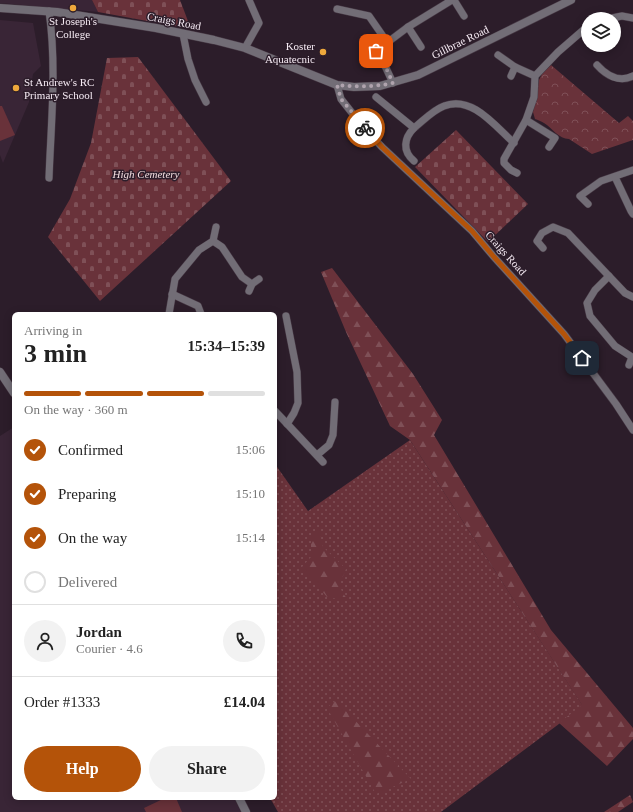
<!DOCTYPE html>
<meta charset="utf-8">
<style>
:root{--surface:#fff;--page:#f2f2f2;--text:#222;--muted:#767676;--line:#e0e0e0;--accent:#b45309}
body{margin:0;font-family:Georgia,serif;background:var(--page);color:var(--text);height:100vh;display:flex;flex-direction:column;font-size:15px;white-space:nowrap}
*{box-sizing:border-box;margin:0}
p{font-size:13px;color:var(--muted)}
.icon{flex:none;width:22px;height:22px;fill:none;stroke:currentColor;stroke-width:2;stroke-linecap:round;stroke-linejoin:round}
.map{position:relative;flex:1;overflow:hidden}
.drawer{position:absolute;left:12px;top:312px;width:265px;height:488px;display:flex;flex-direction:column;background:var(--surface);border-radius:6px;box-shadow:0 2px 10px #0003}
.drawer>*{flex:none}
.controls{position:absolute;left:581px;top:12px;display:grid;gap:8px}
.controls a{display:grid;place-items:center;width:40px;height:40px;border-radius:50%;background:var(--surface);box-shadow:0 2px 10px #0003;font-size:20px}
.pin{position:absolute;display:grid;place-items:center;width:34px;height:34px;color:#fff;margin:-17px;border-radius:8px;box-shadow:0 2px 6px #0006}
.courier{position:absolute;display:grid;place-items:center;width:40px;height:40px;margin:-20px;border:3px solid #b45309;border-radius:50%;background:#fff;color:#222;box-shadow:0 1px 5px #0007}
.head em{font-style:normal;font-weight:700}
.head div{display:flex;flex-direction:column-reverse}
.head{display:flex;align-items:center;justify-content:space-between;height:68px;padding:0 12px}
h1{font-size:26px;font-weight:700;line-height:30px}
.bar{display:grid;grid-template-columns:repeat(4,1fr);gap:6px 4px;align-content:center;height:48px;padding:0 12px}
.bar i{height:5px;border-radius:3px;background:var(--line)}
.bar .active{background:var(--accent)}
.bar p{grid-column:span 4}
.line{display:flex;align-items:center;gap:10px;padding:0 12px;border-top:1px solid var(--line)}
.line div{flex:1}
.round{display:grid;place-items:center;flex:none;width:42px;height:42px;border-radius:21px;background:var(--page)}
ol{padding:0 12px;list-style:none}
li{display:flex;align-items:center;gap:12px;height:44px}
li p{margin-inline-start:auto}
li .icon{padding:4px;border-radius:50%;background:var(--accent);color:#fff;stroke-width:4}
li:last-child{color:var(--muted)}
li i{width:22px;height:22px;border:2px solid var(--line);border-radius:50%}
.primary-button{display:flex;gap:8px;margin-top:auto;padding:8px 12px}
.primary-button a{flex:1;height:46px;border-radius:24px;background:var(--accent);color:#fff;font-size:16px;font-weight:700;line-height:46px;text-align:center}
.primary-button a+a{background:var(--page);color:var(--text)}
.map>svg:first-child{display:block}
.built{fill:#392536}
.grass{fill:url(#grass-dots)}
.forest{fill:url(#forest-firs)}
.cemetery{fill:url(#cemetery-stones)}
.park{fill:url(#park-crowns)}
.pitch{fill:#69323a}
.lines{fill:none;stroke-linecap:round;stroke-linejoin:round}
.minor-casing{stroke:#483a46;stroke-width:8}
.tertiary-casing{stroke:#483a46;stroke-width:9}
.minor{stroke:#726d76;stroke-width:7}
.tertiary{stroke:#726d76;stroke-width:8}
.done{stroke:#afa3ad;stroke-width:4;stroke-dasharray:0 7.2}
.route{stroke:#b45309;stroke-width:5}
.poi-dot{fill:#eea83c;stroke:#2c1d2a;stroke-width:1.5}
.labels{text-anchor:middle;dominant-baseline:central;stroke-width:3;stroke-linejoin:round;paint-order:stroke}
.poi-label{font-size:11px;fill:#f6ebf4;stroke:#2c1d2a}
.street-label{font-size:11px;fill:#f6ebf4;stroke:#2c1d2a}
.park-label{font-size:11px;font-style:italic;fill:#f4dee0;stroke:#2c1d2a}
</style>
<div class="map">
<svg width="633" height="812" viewBox="0 0 633 812">
<defs>
<pattern id="grass-dots" width="8" height="8" patternUnits="userSpaceOnUse"><rect width="8" height="8" fill="#69323a"/><path d="M2 2h.1M6 6h.1" fill="none" stroke="#7f5057" stroke-width="1.8" stroke-linecap="round"/></pattern>
<pattern id="forest-firs" width="22" height="20" patternUnits="userSpaceOnUse"><rect width="22" height="20" fill="#69323a"/><path d="M5 1l3.5 6h-7zM16 11l3.5 6h-7z" fill="#7f5057"/></pattern>
<pattern id="cemetery-stones" width="16" height="16" patternUnits="userSpaceOnUse"><rect width="16" height="16" fill="#69323a"/><path d="M2 7V4a2 2 0 0 1 4 0v3zM10 15v-3a2 2 0 0 1 4 0v3z" fill="#7f5057"/></pattern>
<pattern id="park-crowns" width="20" height="18" patternUnits="userSpaceOnUse"><rect width="20" height="18" fill="#69323a"/><path d="M2 6a3 3 0 1 1 6 0M12 15a3 3 0 1 1 6 0" fill="none" stroke="#7f5057"/></pattern>
</defs>
<rect width="100%" height="100%" fill="#2c1d2a"/>
<g class="built">
<path d="M0 0H92L98 12 0 3Z"/>
<path d="M0 20 33 23 41 66 33 74 29 102 3 163 0 155Z"/>
<path d="M14 427V798H234L241 812H0V436Z"/>
</g>
<path class="grass" d="M410 440 583 706 441 812H278L270 798H275V464L308 511Z"/>
<g class="forest">
<path d="M332 268 413 374 442 420 434 435 551 630 633 728V739L607 766 559 723 582 705 410 440 390 426 346 332 321 272Z"/>
<path d="M318 527 323 547 346 569C339 585 337 587 349 601L327 597 302 567 311 557V541Z"/>
<path d="M335 701 346 711 411 779 376 794 327 708Z"/>
<path d="M630 795 633 802 618 812H604Z"/>
</g>
<g class="cemetery">
<path d="M92 0H180L191 29 98 12Z"/>
<path d="M138 57 231 181 100 301 48 237 70 199 91 143 107 58Z"/>
<path d="M456 130 528 204 488 242 415 167Z"/>
</g>
<path class="park" d="M551 65 619 123 628 116 633 121V140L592 154 569 139C559 139 552 128 544 123 541 121 538 120 535 119L533 112 539 80 542 74Z"/>
<g class="pitch">
<path d="M0 106H2L15 135 0 141Z"/>
<path d="M165 798H176L182 812H146L144 808Z"/>
</g>
<g class="lines">
<defs>
<g id="minor">
<path d="M454 0 464 16"/>
<path d="M337 9 369 16 387 42"/>
<path d="M607 19 622 16 633 18"/>
<path d="M408 27 421 47"/>
<path d="M183 34 188 59 195 80 206 102"/>
<path d="M245 48 259 23 249 0"/>
<path d="M498 55 515 67 535 76"/>
<path d="M597 65C606 75 619 83 633 76"/>
<path d="M511 76 515 67"/>
<path d="M393 83 386 68 376 51 408 27 452 0"/>
<path d="M337 85 341 99 364 128 382 147 472 231 494 257 564 334 616 404 633 430"/>
<path d="M376 97 414 128C424 120 433 110 444 106 472 95 495 126 514 143"/>
<path d="M526 120 555 138 549 147"/>
<path d="M414 161C402 151 404 138 414 128"/>
<path d="M517 173 511 170 504 163V159L526 120 534 97 535 76 558 52 588 26"/>
<path d="M615 177 631 211 633 214"/>
<path d="M49 178C51 123 57 66 49 11"/>
<path d="M588 204 580 196 601 181 633 170"/>
<path d="M213 241 222 247 242 277 252 284"/>
<path d="M543 248 537 241 542 233 553 227 568 233 625 293 633 297"/>
<path d="M609 276 595 290 587 303 590 316 615 346 632 357 629 365"/>
<path d="M249 291 252 284 259 279"/>
<path d="M172 294 198 306 201 314"/>
<path d="M169 314 175 279 199 250 213 241 216 227"/>
<path d="M286 316 297 372 298 403 294 413 287 424"/>
<path d="M275 411 323 462"/>
<path d="M317 455 329 445 333 435 335 402"/>
</g>
<g id="tertiary">
<path d="M0 8 57 12 156 28 214 40 245 48 337 85 354 87 380 86 418 75 571 0"/>
<path d="M0 372 14 393"/>
<path d="M239 798 246 812"/>
</g>
</defs>
<use href="#minor" class="minor-casing"/>
<use href="#tertiary" class="tertiary-casing"/>
<use href="#minor" class="minor"/>
<use href="#tertiary" class="tertiary"/>
</g>
<g class="lines">
<path class="done" d="M365 128 341 99 337 85C356 87 374 87 393 83L386 68 376 51"/>
<path class="route" d="M365 128 382 147 472 231 494 257 564 334 582 358"/>
</g>
<g class="poi-dot">
<circle cx="73" cy="8" r="4"/>
<circle cx="323" cy="52" r="4"/>
<circle cx="16" cy="88" r="4"/>
</g>
<g class="labels">
<g class="poi-label">
<text x="73" y="21">St Joseph's<tspan x="73" dy="13">College</tspan></text>
<text x="315" y="46" text-anchor="end">Koster<tspan x="315" dy="13">Aquatecnic</tspan></text>
<text x="24" y="82" text-anchor="start">St Andrew's RC<tspan x="24" dy="13">Primary School</tspan></text>
</g>
<g class="street-label">
<text transform="translate(174 21) rotate(11)">Craigs Road</text>
<text transform="translate(460 42) rotate(-26)">Gillbrae Road</text>
<text transform="translate(506 253) rotate(48)">Craigs Road</text>
</g>
<g class="park-label">
<text x="146" y="174">High Cemetery</text>
</g>
</g>
</svg>
<div class="controls">
<a><svg class="icon" aria-label="layers" viewBox="0 0 24 24"><path d="M12 4l9 5-9 5-9-5zM3 14l9 5 9-5"/></svg></a>
</div>
<div class="pin" style="left:376px;top:51px;background:#ea580c"><svg class="icon" aria-label="bag" viewBox="0 0 24 24"><path d="M5 8h14l-1 12H6zM9 8a3 3 0 0 1 6 0"/></svg></div>
<div class="pin" style="left:582px;top:358px;background:#1f2937"><svg class="icon" aria-label="home" viewBox="0 0 24 24"><path d="M3 11l9-7 9 7M6 9v11h12V9"/></svg></div>
<div class="courier" style="left:365px;top:128px"><svg class="icon" aria-label="bike" viewBox="0 0 24 24"><circle cx="6" cy="16" r="4"/><circle cx="18" cy="16" r="4"/><path d="M6 16l4-8h5l3 8M10 8l3 8H6M13 5h3"/></svg></div>
<section class="drawer">
<div class="head"><div><h1>3 min</h1><p>Arriving in</p></div><em>15:34–15:39</em></div>
<div class="bar"><i class="active"></i><i class="active"></i><i class="active"></i><i></i><p>On the way · 360 m</p></div>
<ol>
<li><svg class="icon" aria-label="check" viewBox="0 0 24 24"><path d="M5 12l5 5 9-10"/></svg>Confirmed<p>15:06</p></li>
<li><svg class="icon" aria-label="check" viewBox="0 0 24 24"><path d="M5 12l5 5 9-10"/></svg>Preparing<p>15:10</p></li>
<li><svg class="icon" aria-label="check" viewBox="0 0 24 24"><path d="M5 12l5 5 9-10"/></svg>On the way<p>15:14</p></li>
<li><i></i>Delivered</li>
</ol>
<div class="line" style="height:72px"><a class="round"><svg class="icon" aria-label="person" viewBox="0 0 24 24"><circle cx="12" cy="8" r="4"/><path d="M4 21q1-7 8-7t8 7"/></svg></a><div><b>Jordan</b><p>Courier · 4.6</p></div><a class="round"><svg class="icon" aria-label="phone" viewBox="0 0 24 24"><path d="M5 4h4l2 5-3 2q2 4 5 5l2-3 5 2v4C11 20 4 13 5 4z"/></svg></a></div>
<div class="line" style="height:52px"><div>Order #1333</div><b>£14.04</b></div>
<div class="primary-button"><a>Help</a><a>Share</a></div>
</section>
</div>
